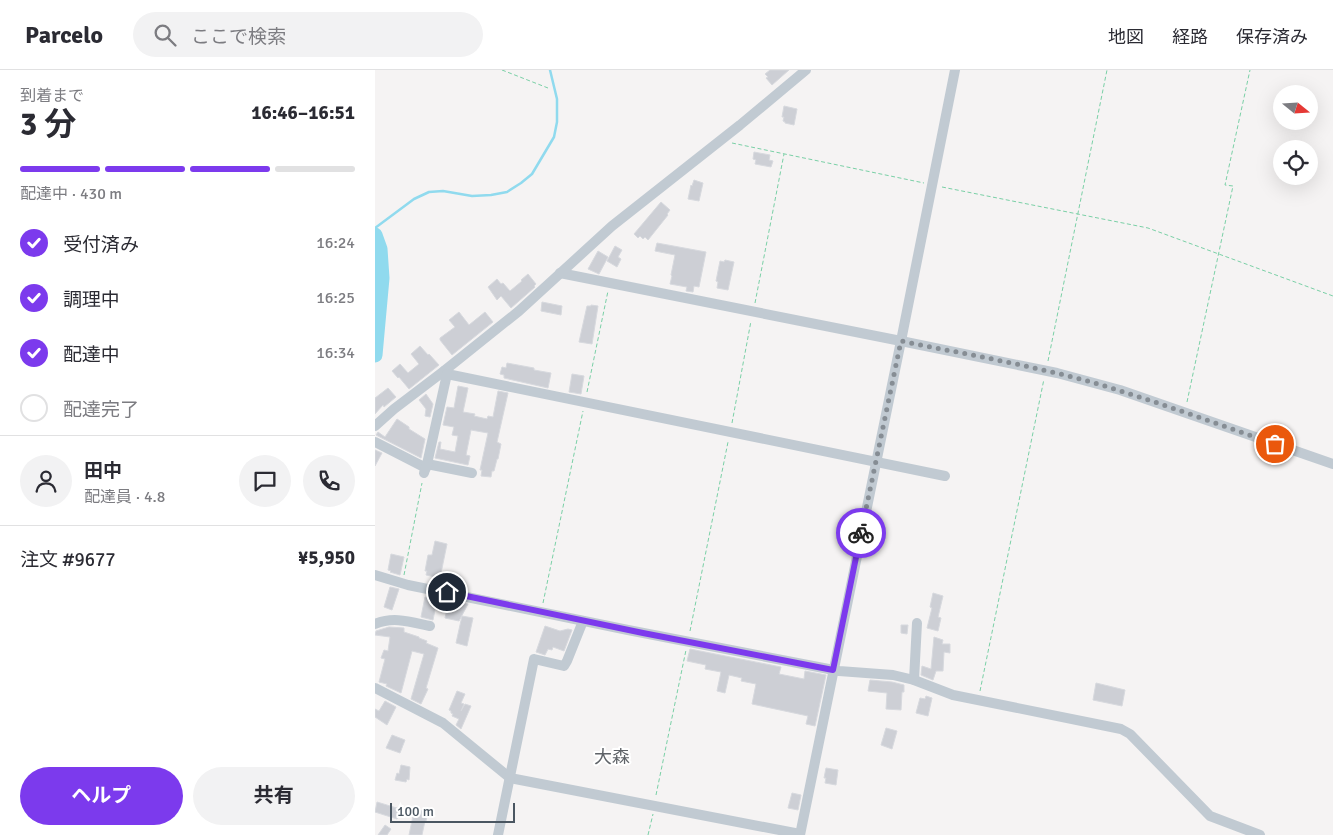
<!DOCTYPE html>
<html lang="ja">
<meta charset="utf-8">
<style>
:root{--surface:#fff;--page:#f2f2f3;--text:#2b2b33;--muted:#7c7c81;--line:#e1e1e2;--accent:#7c3aed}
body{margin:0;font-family:Signika,"Noto Sans JP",sans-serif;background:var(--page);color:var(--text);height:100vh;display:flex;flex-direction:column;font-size:19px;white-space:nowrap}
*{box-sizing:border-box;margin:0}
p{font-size:16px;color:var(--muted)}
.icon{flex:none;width:28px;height:28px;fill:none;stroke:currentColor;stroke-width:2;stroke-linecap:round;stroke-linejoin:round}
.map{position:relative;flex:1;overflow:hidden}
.sheet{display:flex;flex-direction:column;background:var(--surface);width:375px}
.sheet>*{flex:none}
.needle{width:32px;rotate:108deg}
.tools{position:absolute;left:898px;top:15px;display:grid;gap:10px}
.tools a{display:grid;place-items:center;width:45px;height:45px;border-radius:50%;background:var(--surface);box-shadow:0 5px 20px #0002;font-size:25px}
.scale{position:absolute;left:15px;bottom:12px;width:125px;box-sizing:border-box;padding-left:5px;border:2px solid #4a5661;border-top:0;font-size:14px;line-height:18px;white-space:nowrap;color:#4a5661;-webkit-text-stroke:4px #fff;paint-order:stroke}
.pin{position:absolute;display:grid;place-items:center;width:42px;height:42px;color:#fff;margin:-21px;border:2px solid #fff;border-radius:50%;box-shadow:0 1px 5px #0007}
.courier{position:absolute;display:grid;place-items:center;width:50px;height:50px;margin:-25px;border:4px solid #7c3aed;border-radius:50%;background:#fff;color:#222;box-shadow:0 1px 6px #0007}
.headline em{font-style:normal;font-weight:700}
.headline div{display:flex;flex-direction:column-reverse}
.headline{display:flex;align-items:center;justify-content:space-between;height:85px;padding:0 20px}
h1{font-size:32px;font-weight:700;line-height:38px}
.bar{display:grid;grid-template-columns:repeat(4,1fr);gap:8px 5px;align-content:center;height:60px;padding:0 20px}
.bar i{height:6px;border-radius:4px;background:var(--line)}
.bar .on{background:var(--accent)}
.bar p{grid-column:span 4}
.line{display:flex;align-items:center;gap:12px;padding:0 20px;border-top:1px solid var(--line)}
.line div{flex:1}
.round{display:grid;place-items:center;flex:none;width:52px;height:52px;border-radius:26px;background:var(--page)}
ol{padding:0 20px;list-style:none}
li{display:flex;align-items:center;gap:15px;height:55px}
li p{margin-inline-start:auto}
li .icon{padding:5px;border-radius:50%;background:var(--accent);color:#fff;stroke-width:4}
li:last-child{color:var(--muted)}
li i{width:28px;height:28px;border:2px solid var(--line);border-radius:50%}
.button{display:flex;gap:10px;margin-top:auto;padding:10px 20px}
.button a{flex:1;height:58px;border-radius:30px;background:var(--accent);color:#fff;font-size:20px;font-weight:700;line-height:58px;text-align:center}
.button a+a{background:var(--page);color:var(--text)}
header{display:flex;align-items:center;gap:30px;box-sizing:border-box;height:70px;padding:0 25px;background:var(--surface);border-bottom:1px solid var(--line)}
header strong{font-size:24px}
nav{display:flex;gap:28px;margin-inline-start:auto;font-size:18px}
.search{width:350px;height:45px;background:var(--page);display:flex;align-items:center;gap:12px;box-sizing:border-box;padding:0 18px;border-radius:28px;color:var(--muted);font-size:19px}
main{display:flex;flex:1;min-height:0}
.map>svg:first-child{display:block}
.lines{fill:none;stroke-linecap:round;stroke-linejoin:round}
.stream{stroke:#90daee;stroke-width:2.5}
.river{stroke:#90daee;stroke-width:15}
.building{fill:#cdcfd5;stroke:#d7d9de}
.path{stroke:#7ad0a6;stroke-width:1;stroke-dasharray:4 2.5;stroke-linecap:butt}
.minor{stroke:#c1cad2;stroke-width:10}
.done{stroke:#868d94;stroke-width:5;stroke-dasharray:0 9}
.route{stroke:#7c3aed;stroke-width:6}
.labels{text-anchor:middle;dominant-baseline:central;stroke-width:4;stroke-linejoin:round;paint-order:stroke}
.quarter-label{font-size:18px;fill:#5f6368;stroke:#fff}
</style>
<header>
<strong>Parcelo</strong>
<div class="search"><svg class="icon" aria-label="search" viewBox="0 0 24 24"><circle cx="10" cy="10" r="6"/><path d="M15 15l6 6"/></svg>ここで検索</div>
<nav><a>地図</a><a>経路</a><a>保存済み</a></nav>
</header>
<main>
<section class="sheet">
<div class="headline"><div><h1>3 分</h1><p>到着まで</p></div><em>16:46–16:51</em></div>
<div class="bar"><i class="on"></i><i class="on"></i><i class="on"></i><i></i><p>配達中 · 430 m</p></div>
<ol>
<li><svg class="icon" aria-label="check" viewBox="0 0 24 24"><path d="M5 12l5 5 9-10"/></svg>受付済み<p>16:24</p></li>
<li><svg class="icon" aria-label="check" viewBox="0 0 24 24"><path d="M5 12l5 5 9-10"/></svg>調理中<p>16:25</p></li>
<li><svg class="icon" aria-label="check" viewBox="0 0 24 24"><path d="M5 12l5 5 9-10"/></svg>配達中<p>16:34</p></li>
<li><i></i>配達完了</li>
</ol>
<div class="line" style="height:90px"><a class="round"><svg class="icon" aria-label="person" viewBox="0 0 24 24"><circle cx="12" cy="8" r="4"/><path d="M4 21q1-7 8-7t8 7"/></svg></a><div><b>田中</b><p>配達員 · 4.8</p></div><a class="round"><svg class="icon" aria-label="chat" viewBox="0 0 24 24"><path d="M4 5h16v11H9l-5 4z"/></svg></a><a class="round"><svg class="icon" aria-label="phone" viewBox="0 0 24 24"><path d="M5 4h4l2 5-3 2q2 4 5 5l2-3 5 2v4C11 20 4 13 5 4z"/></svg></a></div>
<div class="line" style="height:65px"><div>注文 #9677</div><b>¥5,950</b></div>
<div class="button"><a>ヘルプ</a><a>共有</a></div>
</section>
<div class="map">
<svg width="958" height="765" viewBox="0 0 958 765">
<rect width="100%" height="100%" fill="#f5f3f3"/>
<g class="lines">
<path class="stream" d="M0 158 39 129 54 122 68 121 97 126 116 125 132 122 146 113 157 104 179 67 182 52V29L175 0"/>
<path class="river" d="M0 165 5 179 7 208 0 285"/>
</g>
<g class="building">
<path d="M395 0H414L397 15 391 8 393 7 390 4Z"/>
<path d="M409 36 422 39 419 55 410 53V52L408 51 409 47H407Z"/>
<path d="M379 82 395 85 394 90 398 91 396 97 380 94 381 90 378 89Z"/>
<path d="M319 110 328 113 324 131 313 129 316 115 317 116Z"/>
<path d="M286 132 295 140 292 144 293 145 273 170 270 167 268 169 265 166 263 168 259 164Z"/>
<path d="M282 173 331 182 324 217 319 216 318 222 311 221 312 217 295 214 297 206 296 205 300 185 280 181Z"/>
<path d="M240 176 247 180 243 187 246 189 242 197 232 191Z"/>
<path d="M223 181 233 187 224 204 213 199Z"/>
<path d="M350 190 359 192 353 220 342 218 343 212 341 211 345 191 349 192Z"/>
<path d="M153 204 161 214 159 216 160 217 136 238 126 226 122 230 113 217 122 209 126 214 128 213 135 221 147 211 146 210Z"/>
<path d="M167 232 187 236 186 245 166 241Z"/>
<path d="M216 235 223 236 217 274 204 272 212 236H216Z"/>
<path d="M84 242 94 255 110 242 118 252 77 285 65 270V268L80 257 74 250Z"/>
<path d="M45 276 53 285 54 284 64 295 34 319 24 307 23 308 17 301 25 294 33 303 44 294 36 284Z"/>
<path d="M132 293 159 298V300L176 303 173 318 129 308V305L125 304 127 297 131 298Z"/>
<path d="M197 304 209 306 206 324 194 322Z"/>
<path d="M83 316 93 318 88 342 100 344 99 346 112 349 113 346 118 347 123 321 133 323 122 372 126 374 123 389H122L119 401H117L116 407 106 406 107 400H105L113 363 96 360 91 385 95 386 93 395 60 388 64 372H66L65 379 80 382 83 366 77 365 79 357 68 355 72 337 79 338Z"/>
<path d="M13 318 21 327 9 337 8 335 0 344V328Z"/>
<path d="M51 324 58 334 55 347 50 346 51 339 44 330Z"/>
<path d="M22 349 34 357V359L50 369 46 388 1 365 3 362 10 367Z"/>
<path d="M0 380 7 383 0 396Z"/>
<path d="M60 471 72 474 65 508 51 505 52 501H50L53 485H57Z"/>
<path d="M16 484 29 487 25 505 15 502 16 501 13 500Z"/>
<path d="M15 517 24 519 17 540 9 537Z"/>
<path d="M558 523 568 526 563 547 566 548 563 561 552 558 557 538 555 537Z"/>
<path d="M50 527 62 530 58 550 46 547Z"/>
<path d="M74 530 93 534 84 551 70 548Z"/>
<path d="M87 546 98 548 92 576 81 573Z"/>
<path d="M526 555H533L532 564 526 563Z"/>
<path d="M170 556 185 561 193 559 197 560 189 581 178 577 177 580 173 579 170 585 161 582Z"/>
<path d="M14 557 29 558V562L44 567V568L52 571 51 573 63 578 51 618 53 619 46 634 36 629 49 584 37 581 26 623 11 616 12 614 4 612 10 589 6 588 9 580 13 581 15 567 0 565 1 561Z"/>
<path d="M559 567 568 570 567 574H575V583L569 582 568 601H561L558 610 546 605 547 596 556 599Z"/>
<path d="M315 579 406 597 404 604 429 609 430 601 451 605 440 656 431 654 433 646 377 634 381 614 366 611 367 608 354 605 350 623 342 621 346 602 330 599 331 595 312 591Z"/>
<path d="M495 610 517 612 529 615V622H527L526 640 511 639 512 623 493 621Z"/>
<path d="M721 613 750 620 747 636 718 630Z"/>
<path d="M82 621 90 624 86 633 89 634 86 641 90 634 96 636 86 659 81 655 84 649 77 646 78 644 76 643V641L74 640Z"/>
<path d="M551 626 557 628 553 646 541 643 545 628 550 629Z"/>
<path d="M10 631 21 637 12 655 0 647V639L4 641Z"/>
<path d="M511 658 522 661 517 679 506 675Z"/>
<path d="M17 665 30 670 25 683 11 678Z"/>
<path d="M26 695 35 697 34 710 32 709 31 712 20 710 22 703 24 704Z"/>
<path d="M451 698 463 700 461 715 450 713 451 708H449Z"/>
<path d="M417 723 426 725 423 740 413 738Z"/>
<path d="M2 732 25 739 22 749 0 742Z"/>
<path d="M42 740 53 742 51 751H50L47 765H34L39 741H42Z"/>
<path d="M10 755 16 759 12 765H3Z"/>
</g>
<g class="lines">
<g class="path">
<path d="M127 0 173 18"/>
<path d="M357 73 549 113"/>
<path d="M567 117 773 158 958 226"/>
<path d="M380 233 409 84"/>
<path d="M673 291 732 0"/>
<path d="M212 322 233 221"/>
<path d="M812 332 858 116 850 115 875 0"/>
<path d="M357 353 376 251"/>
<path d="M29 505 47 413"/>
<path d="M168 533 208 341"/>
<path d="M315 561 353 372"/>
<path d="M605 621 669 309"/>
<path d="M281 725 311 580"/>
<path d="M273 765 278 744"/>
</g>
<g class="minor">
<path d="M185 203 526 271 682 303 745 320 958 394"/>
<path d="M69 301 72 304 570 406"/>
<path d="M0 356 19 339 69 301 144 241 237 156 365 55 431 0"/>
<path d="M0 372 51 398"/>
<path d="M52 394 97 403"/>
<path d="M49 403 52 394 72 304"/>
<path d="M0 505 33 515 253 560 464 601 518 605 539 610 578 625 746 659 755 664 835 746 885 765"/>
<path d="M0 554C18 546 36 552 55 556"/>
<path d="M539 610 542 553"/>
<path d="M0 618 68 653 135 708 425 764"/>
<path d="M123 765 159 589 189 596 192 591 208 551"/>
<path d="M425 765 526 271 580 0"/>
</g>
</g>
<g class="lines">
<path class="done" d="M486 463 526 271C590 284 654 295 716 312 778 330 839 353 900 374"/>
<path class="route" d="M72 522 268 563 458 600 486 463"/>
</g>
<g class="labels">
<g class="quarter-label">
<text x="237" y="687">大森</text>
</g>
</g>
</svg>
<div class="tools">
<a><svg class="needle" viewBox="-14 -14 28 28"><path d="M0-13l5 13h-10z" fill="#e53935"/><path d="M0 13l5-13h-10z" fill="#7c7c81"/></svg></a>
<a><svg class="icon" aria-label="locate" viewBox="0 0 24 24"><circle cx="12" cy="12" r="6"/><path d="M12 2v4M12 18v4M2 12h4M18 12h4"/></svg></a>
</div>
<div class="scale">100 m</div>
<div class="pin" style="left:900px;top:374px;background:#ea580c"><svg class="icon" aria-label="bag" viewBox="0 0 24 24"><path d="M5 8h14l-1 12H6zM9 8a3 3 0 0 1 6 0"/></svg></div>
<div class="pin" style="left:72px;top:522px;background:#1f2937"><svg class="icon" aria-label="home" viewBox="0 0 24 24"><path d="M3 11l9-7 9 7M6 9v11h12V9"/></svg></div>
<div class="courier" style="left:486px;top:463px"><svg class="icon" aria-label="bike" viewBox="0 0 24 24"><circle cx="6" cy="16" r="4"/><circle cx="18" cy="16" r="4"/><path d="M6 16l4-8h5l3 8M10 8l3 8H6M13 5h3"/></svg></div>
</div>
</main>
